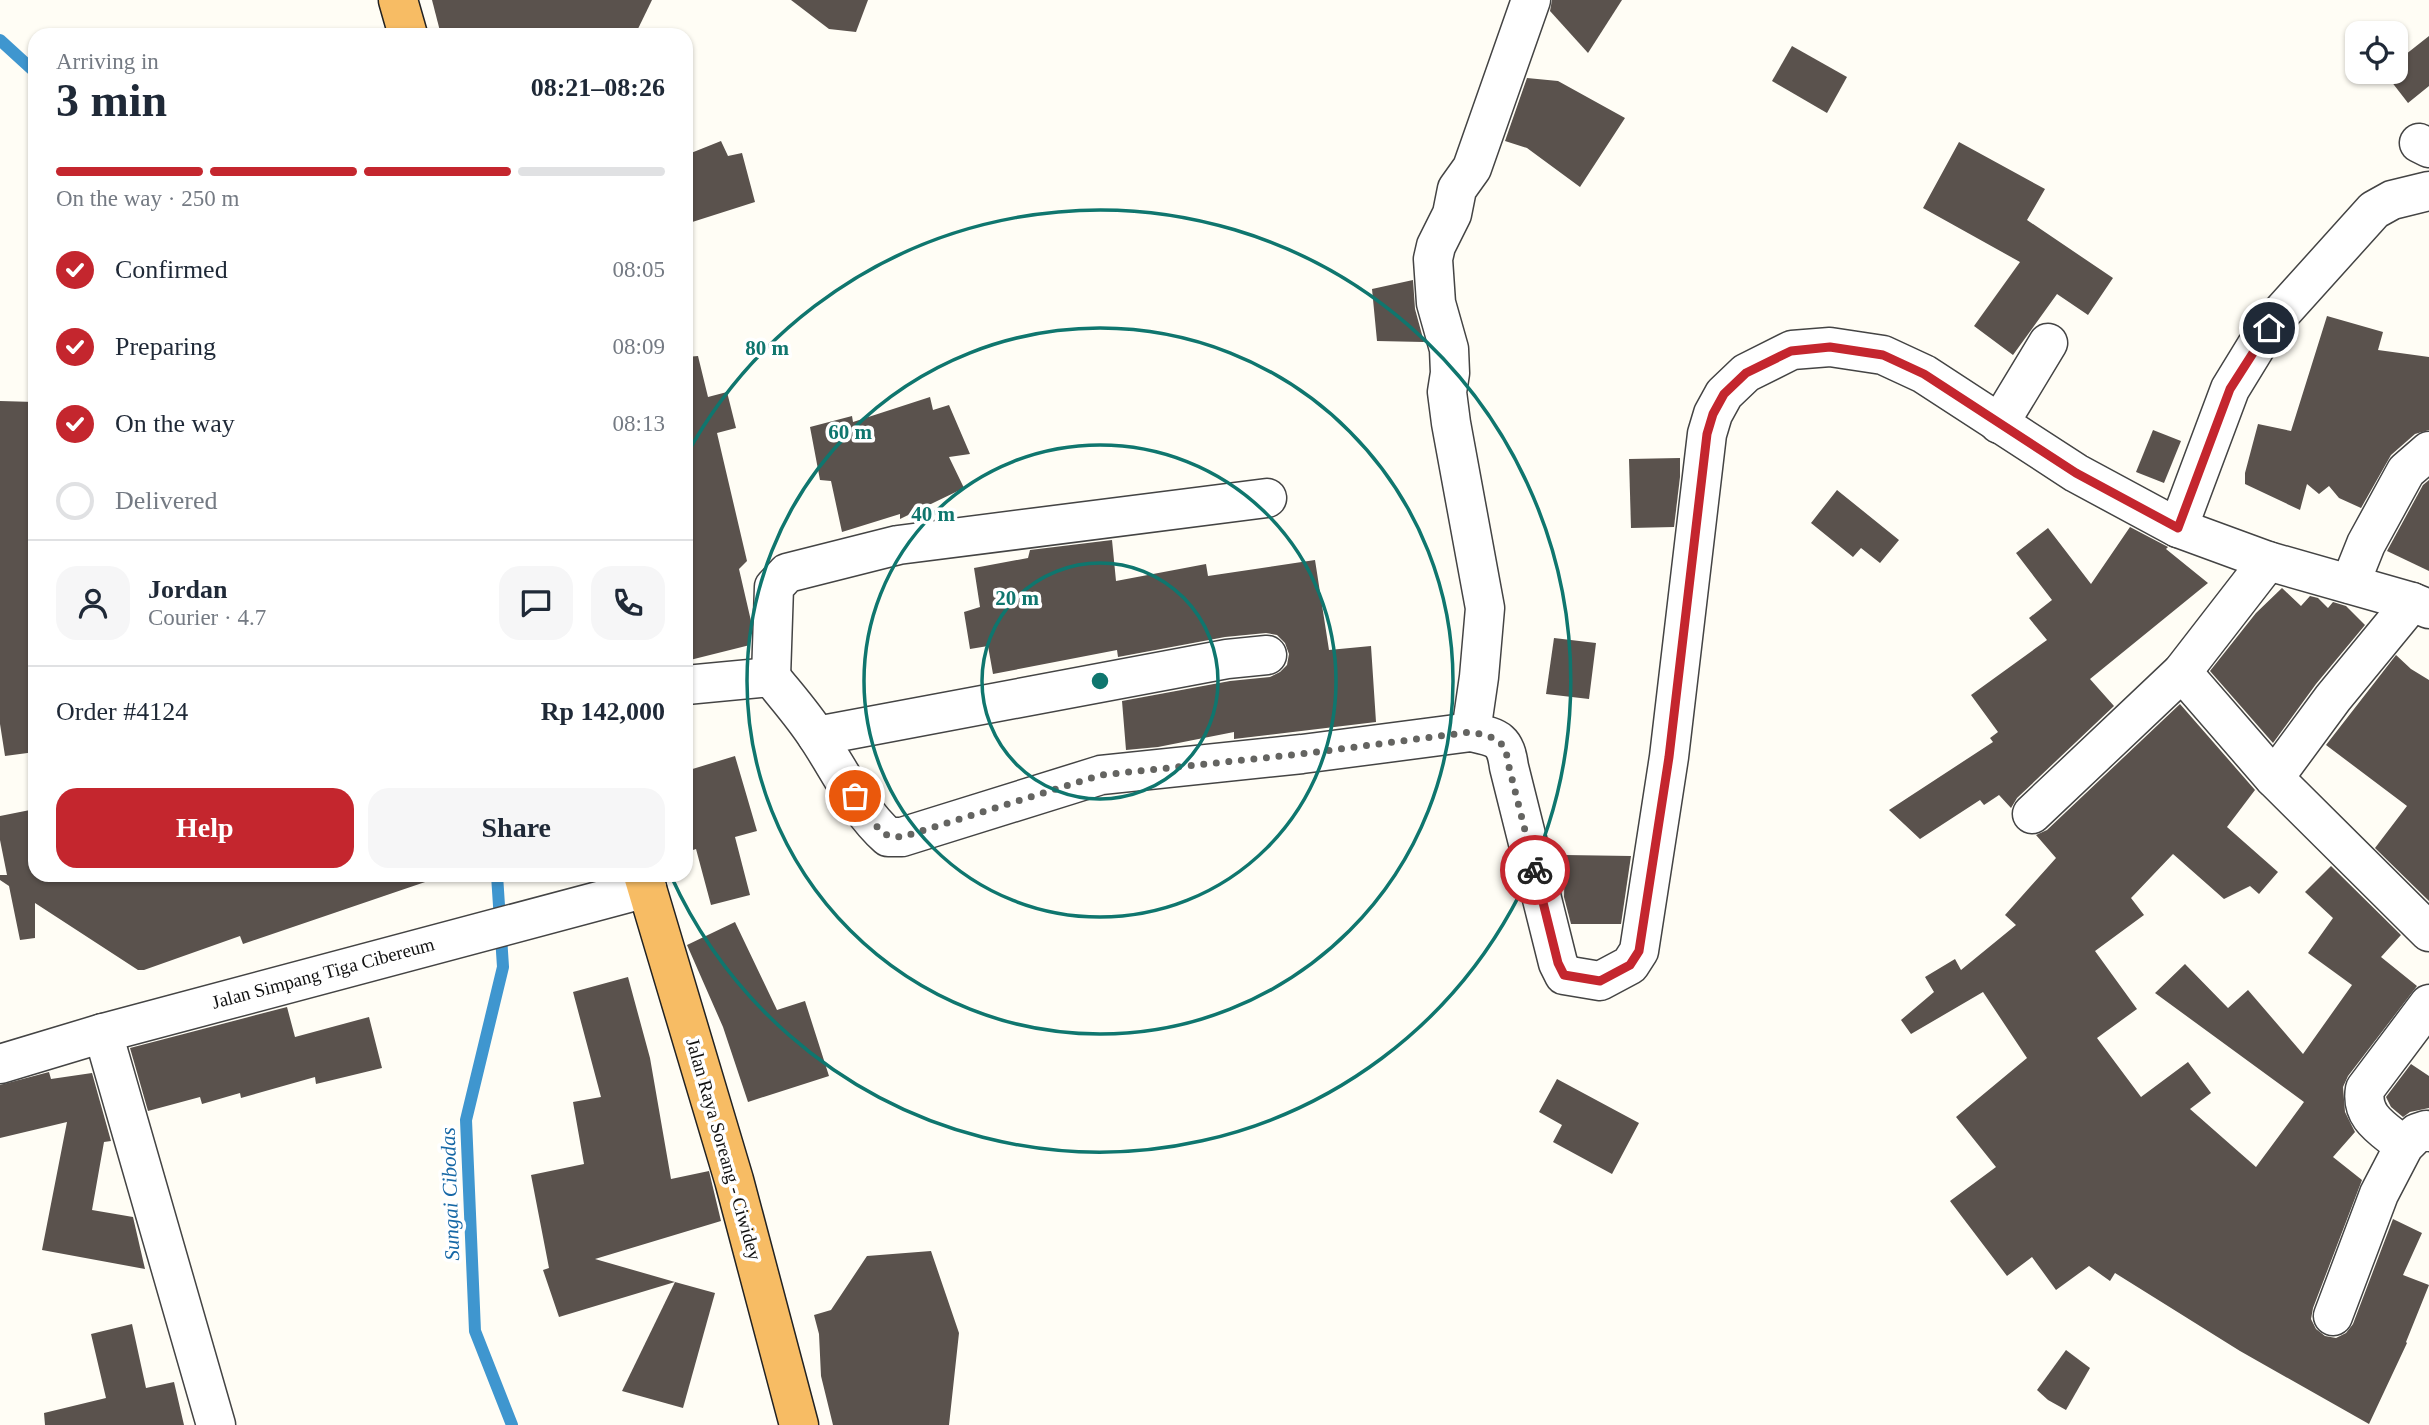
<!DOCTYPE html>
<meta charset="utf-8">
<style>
:root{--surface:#fff;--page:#f6f6f7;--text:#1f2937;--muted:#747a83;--line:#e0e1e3;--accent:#c4262e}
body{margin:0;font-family:Georgia,serif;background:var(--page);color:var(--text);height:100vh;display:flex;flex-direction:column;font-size:26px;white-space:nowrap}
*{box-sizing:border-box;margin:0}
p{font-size:23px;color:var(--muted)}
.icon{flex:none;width:38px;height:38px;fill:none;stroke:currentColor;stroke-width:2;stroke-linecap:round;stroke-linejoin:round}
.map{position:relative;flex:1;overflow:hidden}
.panel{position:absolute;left:28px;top:28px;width:665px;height:854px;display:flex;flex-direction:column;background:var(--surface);border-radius:21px;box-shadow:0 2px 5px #0004}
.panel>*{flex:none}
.fabs{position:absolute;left:2345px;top:21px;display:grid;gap:14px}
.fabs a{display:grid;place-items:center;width:63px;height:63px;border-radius:14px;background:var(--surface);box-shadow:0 2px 5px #0004;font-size:35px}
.pin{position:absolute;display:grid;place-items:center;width:60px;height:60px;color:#fff;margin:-30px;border:4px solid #fff;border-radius:50%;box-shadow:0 2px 7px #0007}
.courier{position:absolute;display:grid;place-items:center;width:70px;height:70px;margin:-35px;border:5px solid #c4262e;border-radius:50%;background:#fff;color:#222;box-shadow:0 2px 9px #0007}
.summary em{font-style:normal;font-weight:700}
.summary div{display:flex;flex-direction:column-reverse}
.summary{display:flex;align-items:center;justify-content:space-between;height:119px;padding:0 28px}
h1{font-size:46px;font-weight:700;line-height:52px}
.bar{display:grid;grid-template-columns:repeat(4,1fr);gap:10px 7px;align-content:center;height:84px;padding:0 28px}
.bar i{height:9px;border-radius:5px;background:var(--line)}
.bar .current{background:var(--accent)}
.bar p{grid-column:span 4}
.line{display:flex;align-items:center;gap:18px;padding:0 28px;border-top:2px solid var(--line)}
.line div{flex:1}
.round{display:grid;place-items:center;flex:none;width:74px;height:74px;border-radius:21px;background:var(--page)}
ol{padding:0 28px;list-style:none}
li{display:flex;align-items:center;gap:21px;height:77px}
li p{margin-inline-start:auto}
li .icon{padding:7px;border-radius:50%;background:var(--accent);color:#fff;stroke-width:4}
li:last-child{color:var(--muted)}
li i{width:38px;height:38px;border:4px solid var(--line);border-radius:50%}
.primary-button{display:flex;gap:14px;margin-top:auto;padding:14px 28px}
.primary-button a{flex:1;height:80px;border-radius:21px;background:var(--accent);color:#fff;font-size:28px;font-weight:700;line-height:80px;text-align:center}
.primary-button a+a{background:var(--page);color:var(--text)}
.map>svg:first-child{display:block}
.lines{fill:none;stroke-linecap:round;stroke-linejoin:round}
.stream{stroke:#3f96cf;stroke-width:12}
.building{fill:#5a524d}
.minor-casing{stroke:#444;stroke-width:41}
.trunk-casing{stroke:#222;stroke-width:41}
.minor{stroke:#fff;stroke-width:38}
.trunk{stroke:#f7bc64;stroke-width:38}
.done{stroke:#646461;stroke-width:7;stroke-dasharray:0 12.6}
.route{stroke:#c4262e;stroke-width:9}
.ring{fill:none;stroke:#0f766e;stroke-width:3.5}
.labels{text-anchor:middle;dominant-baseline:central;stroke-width:7;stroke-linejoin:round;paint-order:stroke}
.street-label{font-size:19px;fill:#111;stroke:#fff}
.water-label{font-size:21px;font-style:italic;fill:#1768a6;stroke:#fff}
.centre{fill:#0f766e;stroke:#fff;stroke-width:3.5}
.ring-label{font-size:21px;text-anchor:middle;font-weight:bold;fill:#0f766e;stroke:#fff;stroke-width:7;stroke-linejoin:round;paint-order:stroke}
</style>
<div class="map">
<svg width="2429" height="1425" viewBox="0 0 2429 1425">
<rect width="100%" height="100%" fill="#fffdf5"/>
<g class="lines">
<g class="stream">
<path d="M0 40 35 72"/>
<path d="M497 875 503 967 466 1120 475 1331 512 1425"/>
</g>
</g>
<g class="building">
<path d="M432 0H652L635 35H441Z"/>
<path d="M791 0H868L856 32 829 29Z"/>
<path d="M1552 0H1622L1588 53 1550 11Z"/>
<path d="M2429 36V86L2408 103 2384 72H2396V62Z"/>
<path d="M1792 46 1847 77 1827 113 1772 81Z"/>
<path d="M1527 78 1558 81 1625 118 1580 187 1527 148 1505 141Z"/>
<path d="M721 141 728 156 742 153 755 202 686 224V155Z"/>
<path d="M1959 142 2045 189 2027 220 2113 278 2088 315 2057 294 2013 355 1974 326 2020 262 1923 208Z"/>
<path d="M1413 280 1415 309 1424 342 1377 341 1372 289Z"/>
<path d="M2327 316 2383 332 2378 350 2429 357V430L2415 434 2391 455 2361 508 2339 498 2329 486 2319 494 2307 484 2300 510 2245 484V473L2258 424 2291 431Z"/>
<path d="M698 356 708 397 727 392 736 428 717 433 747 561 739 569 751 621 750 645 686 661V357Z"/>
<path d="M930 397 933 410 949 405 970 454 949 457 964 488 900 519V514L842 532 831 481 820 480 810 427 852 416 853 422Z"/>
<path d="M0 401 35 402V752L5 756 0 724Z"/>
<path d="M2153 430 2181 441 2164 483 2136 472Z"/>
<path d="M1680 458V477L1674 527 1631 528 1629 459Z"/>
<path d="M2429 480V571L2387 551 2423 485Z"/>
<path d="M1837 490 1899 540 1880 563 1861 548 1853 557 1811 523Z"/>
<path d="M2130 527 2168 547 2166 549 2208 583 2090 679 2114 706 2017 798 2011 808 1999 795 1984 805 1980 800 1920 839 1889 810 1993 742 1990 738 1998 732 1971 695 2047 640 2029 618 2052 600 2016 553 2048 528 2091 584Z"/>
<path d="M1112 540 1116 581 1206 564 1208 576 1315 560 1329 650 1371 646 1376 722 1234 739V732L1158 747 1126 750 1122 701 1230 681 1270 677 1280 672 1287 665 1289 654 1285 643 1277 635 1266 633 1225 637 1118 657 1117 650 993 674 988 646 970 649 964 612 980 607 974 568 1028 558 1030 550Z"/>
<path d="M2282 588 2301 606 2310 596 2318 598 2328 608 2333 602 2346 606 2365 625 2316 684 2273 743 2210 671 2256 613Z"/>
<path d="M1554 638 1596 643 1589 699 1546 694Z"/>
<path d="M2396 655 2411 669 2429 680V901L2375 848 2407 806 2326 745Z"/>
<path d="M2180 704 2255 790 2227 827 2278 872 2259 894 2250 886 2224 899 2173 854 2131 898 2144 915 2095 951 2137 1009 2097 1038 2141 1097 2188 1062 2211 1093 2190 1109 2256 1167 2304 1102 2155 993 2185 964 2228 1008 2248 990 2303 1054 2352 985 2308 953 2333 918 2305 892 2331 866 2401 935 2381 957 2417 986 2348 1076 2343 1087 2345 1112 2355 1132 2333 1157 2362 1180 2313 1308 2311 1319 2316 1329 2325 1336 2336 1338 2346 1333 2353 1324 2393 1219 2422 1233 2403 1275 2429 1285 2406 1342 2407 1343 2369 1424 2240 1351 2115 1273 2110 1281 2089 1266 2056 1290 2032 1257 2007 1276 1950 1201 1996 1167 1956 1117 2027 1058 1983 992 1911 1034 1901 1020 1934 992 1925 977 1955 959 1961 970 2016 925 2005 915 2056 858 2036 835 2047 830Z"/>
<path d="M735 756 757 831 735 837 750 895 711 905 696 849 693 850 686 825V771Z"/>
<path d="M35 809V875H430L431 880 243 944 240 936 144 970H138L35 903V938L20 940 9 886 0 880V875H7L0 840V816Z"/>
<path d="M1565 855 1631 856 1621 924H1571L1564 897Z"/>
<path d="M735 922 777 1010 805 1001 829 1076 748 1102 723 1027 687 945Z"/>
<path d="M628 977 650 1058 671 1179 709 1171 721 1221 595 1259 675 1282 559 1317 543 1270 549 1268 531 1175 584 1164 573 1102 601 1097 573 992Z"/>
<path d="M287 1007 295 1037 369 1017 382 1068 316 1084 315 1077 241 1098 240 1093 202 1104 200 1097 148 1111 130 1048Z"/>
<path d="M2411 1064 2429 1076V1108L2410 1112 2403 1117 2391 1107 2386 1097Z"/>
<path d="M49 1072 51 1079 92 1073 111 1141 104 1142 92 1210 133 1217 145 1269 42 1250 67 1122 0 1138V1085Z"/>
<path d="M1557 1079 1639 1123 1612 1174 1553 1142 1562 1125 1539 1112Z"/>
<path d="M931 1251 959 1333 949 1425H833L821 1376 819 1334 814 1315 831 1310 867 1256Z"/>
<path d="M675 1282 715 1293 683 1408 622 1391Z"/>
<path d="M132 1324 146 1388 174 1382 184 1425H45L44 1413 106 1398 91 1334Z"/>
<path d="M2066 1350 2090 1368 2066 1410 2048 1400 2037 1390Z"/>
</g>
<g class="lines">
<defs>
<g id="minor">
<path d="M2419 143 2429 148"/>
<path d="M1999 424 2048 343"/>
<path d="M2178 528 2230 389 2260 340 2283 311 2374 210 2392 200 2429 191"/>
<path d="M2350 584 2366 544 2406 471 2429 451"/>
<path d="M2182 672 2274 778 2429 932"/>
<path d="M771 677 774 587 787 573 898 545 1267 498"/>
<path d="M686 685 771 677C787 697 805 717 818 738 840 771 858 810 888 837H902L1101 775 1302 754 1471 732C1497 738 1505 738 1509 767L1558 963 1564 975 1600 981 1630 965 1639 951 1669 757 1707 434 1713 414 1724 394 1746 373 1792 350 1830 347 1883 355 1924 374 2076 473 2178 528 2268 561 2412 602 2429 609"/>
<path d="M1471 732 1479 677 1485 608 1451 423 1447 392 1450 373 1449 349 1436 303 1433 259 1436 246 1452 214 1457 189 1472 168 1531 0"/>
<path d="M817 736 1227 659 1267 655"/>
<path d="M2274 778 2333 698 2412 602"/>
<path d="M2032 814 2182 672 2268 561"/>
<path d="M103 1033 216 1425"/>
<path d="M0 1064 103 1033 647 888"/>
<path d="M2404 1146C2384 1129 2360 1118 2365 1089L2429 1004"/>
<path d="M2333 1316 2379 1194 2404 1146 2417 1133 2426 1130 2429 1132"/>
</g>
<g id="trunk">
<path d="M398 0 408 35"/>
<path d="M643 875 734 1180 799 1425"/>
</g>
</defs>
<use href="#minor" class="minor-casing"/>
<use href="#trunk" class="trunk-casing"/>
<use href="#minor" class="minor"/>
<use href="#trunk" class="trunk"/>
</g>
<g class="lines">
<path class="done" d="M855 796 878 828 888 836 902 837 1101 775 1301 754 1471 732C1497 738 1505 738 1509 767L1535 870"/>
<path class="route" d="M1535 870 1558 963 1564 975 1600 981 1630 965 1639 951 1669 757 1707 434 1713 414 1724 394 1746 373 1791 351 1830 347 1883 355 1924 374 2076 473 2178 528 2230 389 2269 328"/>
</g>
<g class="ring">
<circle cx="1100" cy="681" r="118"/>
<circle cx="1100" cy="681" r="236"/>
<circle cx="1100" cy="681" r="353"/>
<path d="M686 456A471 471 0 1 1 671 876"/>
</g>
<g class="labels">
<g class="street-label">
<text transform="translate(323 973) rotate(-15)">Jalan Simpang Tiga Cibereum</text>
<text transform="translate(724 1149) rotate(74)">Jalan Raya Soreang - Ciwidey</text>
</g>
<g class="water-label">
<text transform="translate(450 1194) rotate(-92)">Sungai Cibodas</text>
</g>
</g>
<circle cx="1100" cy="681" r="10" class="centre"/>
<g class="ring-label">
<text x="767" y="355">80 m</text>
<text x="850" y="439">60 m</text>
<text x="933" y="521">40 m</text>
<text x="1017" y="605">20 m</text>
</g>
</svg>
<div class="fabs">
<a><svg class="icon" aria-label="locate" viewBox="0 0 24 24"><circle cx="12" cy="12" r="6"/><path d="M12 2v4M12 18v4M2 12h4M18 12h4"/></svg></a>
</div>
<div class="pin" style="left:855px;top:796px;background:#ea580c"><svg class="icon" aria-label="bag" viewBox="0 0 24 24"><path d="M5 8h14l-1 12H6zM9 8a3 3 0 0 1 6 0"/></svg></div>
<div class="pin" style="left:2269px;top:328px;background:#1f2937"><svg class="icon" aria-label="home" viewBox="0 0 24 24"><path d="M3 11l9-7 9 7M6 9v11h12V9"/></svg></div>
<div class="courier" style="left:1535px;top:870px"><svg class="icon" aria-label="bike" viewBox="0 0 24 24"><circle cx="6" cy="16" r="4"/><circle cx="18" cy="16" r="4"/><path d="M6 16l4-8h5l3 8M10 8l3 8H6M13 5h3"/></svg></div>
<section class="panel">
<div class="summary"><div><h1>3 min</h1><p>Arriving in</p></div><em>08:21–08:26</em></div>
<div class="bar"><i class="current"></i><i class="current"></i><i class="current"></i><i></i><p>On the way · 250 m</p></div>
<ol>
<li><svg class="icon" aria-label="check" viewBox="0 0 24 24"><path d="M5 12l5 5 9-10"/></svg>Confirmed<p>08:05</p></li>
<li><svg class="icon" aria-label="check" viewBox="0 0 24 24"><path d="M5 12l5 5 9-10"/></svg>Preparing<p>08:09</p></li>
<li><svg class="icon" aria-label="check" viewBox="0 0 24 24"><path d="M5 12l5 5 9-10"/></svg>On the way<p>08:13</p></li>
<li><i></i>Delivered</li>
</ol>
<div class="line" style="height:126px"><a class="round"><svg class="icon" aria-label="person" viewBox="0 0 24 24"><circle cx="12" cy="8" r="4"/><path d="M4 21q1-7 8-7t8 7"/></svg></a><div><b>Jordan</b><p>Courier · 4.7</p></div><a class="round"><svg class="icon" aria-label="chat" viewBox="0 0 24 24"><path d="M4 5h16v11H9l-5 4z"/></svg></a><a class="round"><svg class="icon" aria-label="phone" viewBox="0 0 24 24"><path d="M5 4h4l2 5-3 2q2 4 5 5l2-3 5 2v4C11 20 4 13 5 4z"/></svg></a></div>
<div class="line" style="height:91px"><div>Order #4124</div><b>Rp 142,000</b></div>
<div class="primary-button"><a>Help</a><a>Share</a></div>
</section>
</div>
